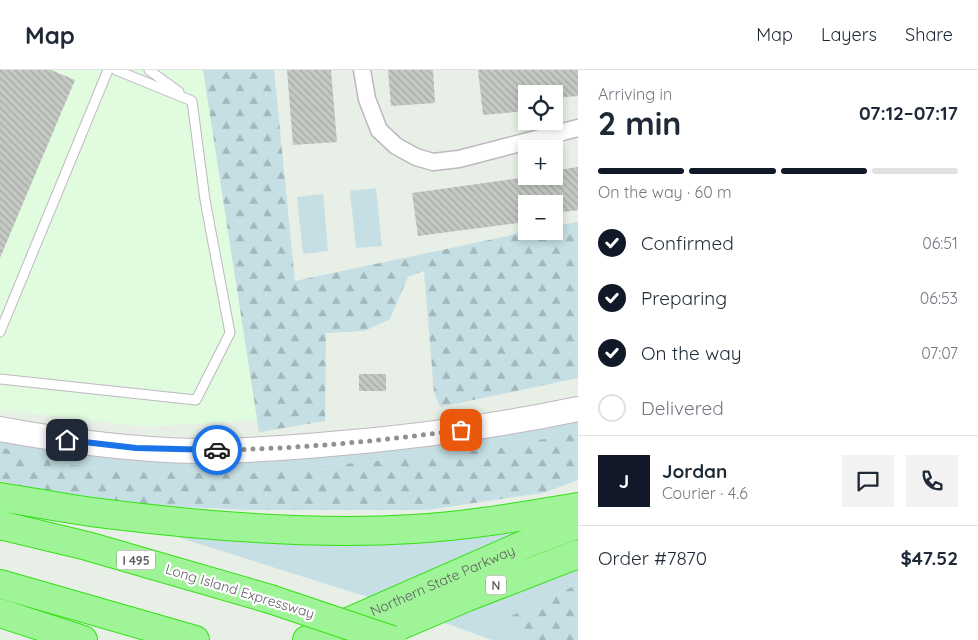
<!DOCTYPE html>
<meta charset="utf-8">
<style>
:root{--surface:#fff;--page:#f2f2f3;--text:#1f2937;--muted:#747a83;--line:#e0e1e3;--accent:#111827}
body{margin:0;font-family:Quicksand,sans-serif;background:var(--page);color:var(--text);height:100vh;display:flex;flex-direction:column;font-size:19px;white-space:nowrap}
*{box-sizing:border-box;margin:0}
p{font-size:16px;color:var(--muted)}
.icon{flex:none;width:28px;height:28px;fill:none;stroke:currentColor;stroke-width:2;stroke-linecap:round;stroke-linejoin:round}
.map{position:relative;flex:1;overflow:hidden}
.panel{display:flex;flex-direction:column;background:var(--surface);width:400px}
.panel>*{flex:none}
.fabs{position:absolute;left:518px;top:15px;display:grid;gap:10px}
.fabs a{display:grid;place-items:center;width:45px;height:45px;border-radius:0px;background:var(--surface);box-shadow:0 2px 8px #0003;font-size:25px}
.pin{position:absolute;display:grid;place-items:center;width:42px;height:42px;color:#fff;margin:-21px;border-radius:10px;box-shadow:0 2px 8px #0006}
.courier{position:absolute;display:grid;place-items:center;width:50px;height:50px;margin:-25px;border:4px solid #1a73e8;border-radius:50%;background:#fff;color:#222;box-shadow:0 1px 6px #0007}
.overview em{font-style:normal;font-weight:800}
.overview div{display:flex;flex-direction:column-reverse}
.overview{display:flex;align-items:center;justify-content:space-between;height:85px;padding:0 20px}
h1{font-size:32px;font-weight:800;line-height:38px}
.bar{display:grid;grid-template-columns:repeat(4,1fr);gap:8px 5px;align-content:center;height:60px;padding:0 20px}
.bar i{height:6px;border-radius:4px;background:var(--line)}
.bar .selected{background:var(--accent)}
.bar p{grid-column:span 4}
.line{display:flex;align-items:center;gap:12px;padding:0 20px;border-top:1px solid var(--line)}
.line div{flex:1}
.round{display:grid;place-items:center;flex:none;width:52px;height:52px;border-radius:0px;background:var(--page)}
ol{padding:0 20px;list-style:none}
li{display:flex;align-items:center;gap:15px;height:55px}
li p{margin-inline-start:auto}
li .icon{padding:5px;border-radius:50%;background:var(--accent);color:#fff;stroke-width:4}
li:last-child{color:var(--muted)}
li i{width:28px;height:28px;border:2px solid var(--line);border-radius:50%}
header{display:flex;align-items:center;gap:30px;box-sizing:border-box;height:70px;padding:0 25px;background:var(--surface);border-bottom:1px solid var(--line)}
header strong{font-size:24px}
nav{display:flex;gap:28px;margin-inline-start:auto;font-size:18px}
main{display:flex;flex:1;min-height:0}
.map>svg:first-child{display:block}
.commercial{fill:#e1fbdf}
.grass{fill:#c5dfe4}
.forest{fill:url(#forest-firs)}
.building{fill:url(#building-back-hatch)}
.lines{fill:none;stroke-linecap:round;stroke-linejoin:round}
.lane-casing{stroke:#bdb8bf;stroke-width:11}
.street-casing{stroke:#bdb8bf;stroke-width:19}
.secondary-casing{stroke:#bfb9c0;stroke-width:26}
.highway-casing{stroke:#33e114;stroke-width:30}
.lane{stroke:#fff;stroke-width:9}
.street{stroke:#fff;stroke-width:16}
.secondary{stroke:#fff;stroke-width:24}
.highway{stroke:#a0f498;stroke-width:28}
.highway-bridge-casing{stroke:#33e114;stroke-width:30;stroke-linecap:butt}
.highway-bridge{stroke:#a0f498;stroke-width:28}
.done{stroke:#919192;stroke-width:5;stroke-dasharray:0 9}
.route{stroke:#1a73e8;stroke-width:6}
.labels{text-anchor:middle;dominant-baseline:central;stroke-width:4.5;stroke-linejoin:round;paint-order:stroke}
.shield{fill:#fff;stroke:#928e93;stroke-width:1}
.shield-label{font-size:12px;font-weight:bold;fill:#635e65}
.street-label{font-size:14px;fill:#635e65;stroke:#fff}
</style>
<header>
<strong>Map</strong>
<nav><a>Map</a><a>Layers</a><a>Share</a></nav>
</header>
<main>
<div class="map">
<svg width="578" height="570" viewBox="0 0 578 570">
<defs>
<pattern id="forest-firs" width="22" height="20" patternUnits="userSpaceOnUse" patternTransform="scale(1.25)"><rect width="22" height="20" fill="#c5dfe4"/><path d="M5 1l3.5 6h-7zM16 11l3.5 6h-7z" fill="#a4b8bc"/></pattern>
<pattern id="building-back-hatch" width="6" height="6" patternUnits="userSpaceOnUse" patternTransform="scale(1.25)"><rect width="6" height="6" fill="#c4cac3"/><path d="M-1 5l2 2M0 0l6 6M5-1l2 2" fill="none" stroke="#a3a7a2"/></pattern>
</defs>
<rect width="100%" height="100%" fill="#e7efe6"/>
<path class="commercial" d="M0 0H227L275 349 145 357 0 340Z"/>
<g class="grass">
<path d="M376 118 382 176 356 178 350 121Z"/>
<path d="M323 124 328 181 303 184 297 127Z"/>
<path d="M578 351V362L496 379 235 405 69 395 0 377V369L76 384 194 391 279 389 411 379Z"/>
<path d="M517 453 521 461 374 529 136 454Z"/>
<path d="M578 495V514L504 550 535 570H492L434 549Z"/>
</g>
<g class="forest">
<path d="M203 0H274L295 211 531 161H554V156L578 152V308L440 337 434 322 424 201 408 207 390 249 364 261 326 263 325 351 259 362Z"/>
<path d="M578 362V410L543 423 426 440H250L144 435 26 417 0 411V377L69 395 235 405 495 379Z"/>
<path d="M578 514V570H535L503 550Z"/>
</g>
<g class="building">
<path d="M0 0H51L75 10 0 188Z"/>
<path d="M287 0H331L337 72 293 75Z"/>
<path d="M388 0H433L435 33 391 36Z"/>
<path d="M478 0H578V26L554 28V24H526V41L483 45Z"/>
<path d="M578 97V140L563 142 562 134H526V152L418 166 412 123 536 106H559L558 100Z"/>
<rect x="359" y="304" width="27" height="17"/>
</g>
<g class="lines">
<defs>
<g id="lane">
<path d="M149 0 179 22"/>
<path d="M0 262 108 0"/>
<path d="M0 309 196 330 230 263 205 130 192 31 116 0"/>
</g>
<path id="street" d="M362 0 367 29 379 60 396 76 416 87 433 92 459 89 578 58"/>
<path id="secondary" d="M0 359C65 371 132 380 199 381 243 381 287 378 331 374 414 367 497 356 578 339"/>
<g id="highway">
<path d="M0 427C39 433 77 441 116 445 214 457 315 465 413 459 469 456 524 446 578 437"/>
<path d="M0 455 87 476 270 529"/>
<path d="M0 514 195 570"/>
<path d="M0 543 83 570"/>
<path id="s1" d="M307 570 528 473 578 454"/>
<path d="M366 570 467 527 578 484"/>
</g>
</defs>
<use href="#lane" class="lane-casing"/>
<use href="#street" class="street-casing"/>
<use href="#secondary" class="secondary-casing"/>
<use href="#highway" class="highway-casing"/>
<use href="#lane" class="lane"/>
<use href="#street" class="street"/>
<use href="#secondary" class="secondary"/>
<use href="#highway" class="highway"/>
<defs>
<path id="highway-bridge" d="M270 529 392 570"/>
</defs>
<use href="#highway-bridge" class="highway-bridge-casing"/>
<use href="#highway-bridge" class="highway-bridge"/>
</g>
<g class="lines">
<path class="done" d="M217 380C298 379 380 371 461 360"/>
<path class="route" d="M67 370 136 378 217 380"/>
</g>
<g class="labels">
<g class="shield">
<rect x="117" y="480.5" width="38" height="19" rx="4"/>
<rect x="486" y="505.5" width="20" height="19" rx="4"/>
</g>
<g class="shield-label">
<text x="136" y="490">I 495</text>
<text x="496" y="515">N</text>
</g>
<g class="street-label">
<text stroke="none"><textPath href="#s1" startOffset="148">Northern State Parkway</textPath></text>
<text transform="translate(240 521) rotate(17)">Long Island Expressway</text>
</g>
</g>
</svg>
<div class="fabs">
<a><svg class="icon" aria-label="locate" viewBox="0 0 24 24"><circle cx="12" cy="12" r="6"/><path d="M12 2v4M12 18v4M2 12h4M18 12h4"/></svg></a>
<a>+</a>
<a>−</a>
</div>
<div class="pin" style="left:461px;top:360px;background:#ea580c"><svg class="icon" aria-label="bag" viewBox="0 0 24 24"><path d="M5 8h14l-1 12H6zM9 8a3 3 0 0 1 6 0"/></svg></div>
<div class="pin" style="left:67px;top:370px;background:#1f2937"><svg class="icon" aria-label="home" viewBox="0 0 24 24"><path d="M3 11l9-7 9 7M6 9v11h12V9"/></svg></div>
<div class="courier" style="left:217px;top:380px"><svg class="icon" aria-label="car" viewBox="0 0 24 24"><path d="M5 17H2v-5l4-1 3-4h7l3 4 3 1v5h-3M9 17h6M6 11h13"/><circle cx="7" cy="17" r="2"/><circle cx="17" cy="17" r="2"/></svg></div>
</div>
<section class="panel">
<div class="overview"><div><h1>2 min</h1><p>Arriving in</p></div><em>07:12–07:17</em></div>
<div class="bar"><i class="selected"></i><i class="selected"></i><i class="selected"></i><i></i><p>On the way · 60 m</p></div>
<ol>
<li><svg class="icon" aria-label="check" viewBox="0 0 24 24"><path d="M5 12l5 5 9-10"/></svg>Confirmed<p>06:51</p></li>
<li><svg class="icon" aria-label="check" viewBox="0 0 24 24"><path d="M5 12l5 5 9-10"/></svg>Preparing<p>06:53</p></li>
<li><svg class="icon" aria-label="check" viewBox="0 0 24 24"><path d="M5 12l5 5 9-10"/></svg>On the way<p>07:07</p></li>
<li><i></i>Delivered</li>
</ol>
<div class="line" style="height:90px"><b class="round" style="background:var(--accent);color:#fff">J</b><div><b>Jordan</b><p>Courier · 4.6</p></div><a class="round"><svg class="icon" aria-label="chat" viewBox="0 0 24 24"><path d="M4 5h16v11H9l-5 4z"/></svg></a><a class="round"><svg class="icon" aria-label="phone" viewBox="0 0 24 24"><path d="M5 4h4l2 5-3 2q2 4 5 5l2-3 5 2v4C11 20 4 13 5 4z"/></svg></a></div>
<div class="line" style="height:65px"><div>Order #7870</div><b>$47.52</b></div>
</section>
</main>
